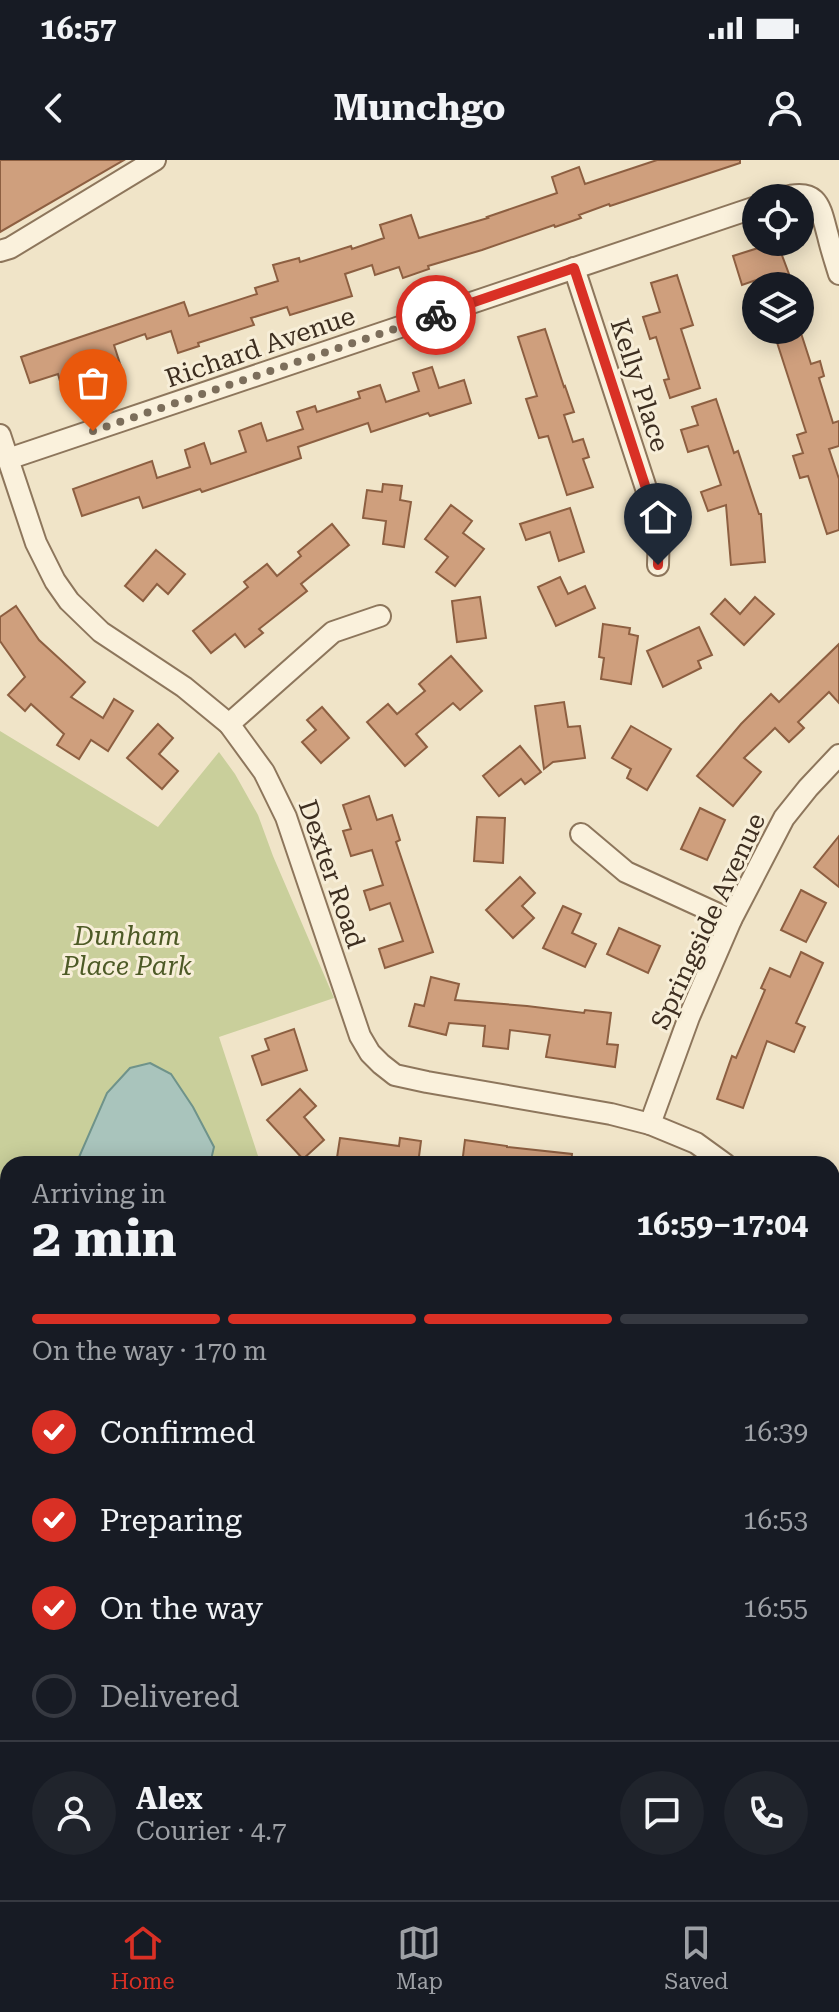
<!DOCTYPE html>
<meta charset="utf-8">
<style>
:root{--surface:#171b24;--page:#20242c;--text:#f1f3f6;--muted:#9ea1a6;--line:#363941;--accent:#d93025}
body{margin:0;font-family:"Roboto Serif",serif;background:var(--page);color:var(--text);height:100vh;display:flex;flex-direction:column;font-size:30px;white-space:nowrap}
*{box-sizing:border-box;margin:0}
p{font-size:26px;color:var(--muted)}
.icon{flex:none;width:44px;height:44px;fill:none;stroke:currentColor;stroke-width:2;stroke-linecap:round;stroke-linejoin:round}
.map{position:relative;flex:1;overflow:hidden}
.sheet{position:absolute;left:0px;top:996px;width:840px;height:744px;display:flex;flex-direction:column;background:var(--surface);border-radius:24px 24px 0 0;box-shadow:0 4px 20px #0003}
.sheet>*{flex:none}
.buttons{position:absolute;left:742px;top:24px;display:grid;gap:16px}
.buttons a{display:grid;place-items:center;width:72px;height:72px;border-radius:50%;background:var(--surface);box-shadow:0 4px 20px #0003;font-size:40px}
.pin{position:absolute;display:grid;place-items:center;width:68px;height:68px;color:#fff;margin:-82px -34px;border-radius:50% 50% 50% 0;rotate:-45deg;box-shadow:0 0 8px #0007}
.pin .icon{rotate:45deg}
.courier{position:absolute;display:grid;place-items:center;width:80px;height:80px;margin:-40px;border:6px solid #d93025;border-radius:50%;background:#fff;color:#222;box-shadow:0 2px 10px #0007}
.headline em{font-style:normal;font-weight:700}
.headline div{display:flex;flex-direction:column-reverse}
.headline{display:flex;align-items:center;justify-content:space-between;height:136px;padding:0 32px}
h1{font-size:52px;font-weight:700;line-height:60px}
.bar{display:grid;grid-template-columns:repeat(4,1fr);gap:12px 8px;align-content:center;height:96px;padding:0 32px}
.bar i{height:10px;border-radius:6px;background:var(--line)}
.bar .current{background:var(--accent)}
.bar p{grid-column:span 4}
.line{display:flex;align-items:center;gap:20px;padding:0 32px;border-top:2px solid var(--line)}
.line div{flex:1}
.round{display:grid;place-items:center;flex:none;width:84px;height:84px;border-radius:42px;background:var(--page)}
ol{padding:0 32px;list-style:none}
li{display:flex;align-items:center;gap:24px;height:88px}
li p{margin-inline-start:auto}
li .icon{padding:8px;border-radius:50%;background:var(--accent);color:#fff;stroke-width:4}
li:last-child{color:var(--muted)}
li i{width:44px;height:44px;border:4px solid var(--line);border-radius:50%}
.status{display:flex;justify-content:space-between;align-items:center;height:56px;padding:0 40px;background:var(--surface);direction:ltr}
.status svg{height:22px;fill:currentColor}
header{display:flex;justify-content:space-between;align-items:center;height:104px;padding:0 32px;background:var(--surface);font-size:36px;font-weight:700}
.tabs{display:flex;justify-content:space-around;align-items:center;height:112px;border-top:2px solid var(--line);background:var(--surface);font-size:22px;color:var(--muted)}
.tabs a{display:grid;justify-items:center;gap:4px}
.tabs .current{color:var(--accent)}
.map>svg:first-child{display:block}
.green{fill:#c9cf9b}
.water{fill:#a9c4bc;stroke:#6f938a;stroke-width:2}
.building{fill:#cf9f7d;stroke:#8d5f41;stroke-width:2}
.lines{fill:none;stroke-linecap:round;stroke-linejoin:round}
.minor-casing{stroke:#8d765c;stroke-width:24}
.minor{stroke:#faf1dc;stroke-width:20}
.done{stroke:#7c6e5b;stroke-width:8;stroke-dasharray:0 14.4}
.route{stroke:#d93025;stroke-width:10}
.labels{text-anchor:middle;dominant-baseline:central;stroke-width:6;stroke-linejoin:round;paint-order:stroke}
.street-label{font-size:26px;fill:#3d2e20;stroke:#f7eed8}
.park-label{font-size:26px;font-style:italic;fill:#4d5a26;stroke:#f7eed8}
</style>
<div class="status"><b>16:57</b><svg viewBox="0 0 49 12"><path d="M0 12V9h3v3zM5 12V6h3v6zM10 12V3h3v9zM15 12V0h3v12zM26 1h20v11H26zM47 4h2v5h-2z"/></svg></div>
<header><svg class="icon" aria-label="back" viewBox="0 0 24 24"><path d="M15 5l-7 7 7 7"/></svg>Munchgo<svg class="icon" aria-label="person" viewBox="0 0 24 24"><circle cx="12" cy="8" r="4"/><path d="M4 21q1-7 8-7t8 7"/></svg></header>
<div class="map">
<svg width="839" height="1740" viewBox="0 0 839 1740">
<rect width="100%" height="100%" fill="#f0e4c8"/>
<path class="green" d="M0 571 158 667 219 592 235 614 258 655 273 696 334 838 219 877 259 999 267 1004H8V1266L0 1265Z"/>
<path class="water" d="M150 903 171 914 193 947 214 987 210 1004H76L107 933 130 908Z"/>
<g class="building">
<path d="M0 0H124L0 72Z"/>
<path d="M657 0H740V3L610 46 609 44 579 55 581 58 555 67 554 65 482 90 428 106 429 109 403 118 399 107 375 115 372 105 345 114 352 136 290 155 287 147 251 158 254 165 198 183 199 186 178 193 171 171 147 179 145 174 114 185 123 213 63 232 58 214 30 223 21 197 184 142 189 156 257 134 255 128 278 121 273 105 299 98 300 102 351 86 352 89 384 78 380 65 411 55 419 78 488 58 487 57 557 33 552 17 579 7 585 24Z"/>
<path d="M777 82 792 122 779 126H761L759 119 742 125 733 96Z"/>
<path d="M677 115 693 165 681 169 700 228 670 238 664 220 669 219 656 177 650 179 643 157 660 152 651 123Z"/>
<path d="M545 169 564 227 565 226 574 252 564 255 573 282 583 279 589 297 583 299 593 327 567 335 548 276 539 278 526 239 537 236 518 177Z"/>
<path d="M773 170H800L811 204 820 201 824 216 819 218 833 263 839 261V286L829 289 839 319V370L827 374 808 316 800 318 793 296 803 293 797 275 806 272Z"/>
<path d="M432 207 439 228 464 220 471 243 430 256 428 253 371 272 368 263 298 287 301 298 202 332 200 329 143 348 139 337 82 356 73 329 152 301 157 318 190 307 185 290 204 283 211 304 246 292 239 271 261 263 267 281 303 269 297 252 315 246 317 252 360 238 358 232 380 225 386 242 419 231 413 213Z"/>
<path d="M716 239 734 293 738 291 759 354H761L765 402 731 405 726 345 708 351 701 332 721 325 708 286 688 292 681 270 698 265 692 247Z"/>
<path d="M383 324 402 326 400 340 411 342 404 387 383 384 386 361 363 358 367 330 382 332Z"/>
<path d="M451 345 472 361 463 373 484 389 455 426 436 412 448 397 425 379Z"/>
<path d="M570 348 584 392 559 401 550 372 526 380 520 364Z"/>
<path d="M332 364 349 385 301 424 307 431 259 469 263 473 245 487 235 474 211 493 193 471 248 427 244 422 267 404 277 416 301 396 298 392Z"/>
<path d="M156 390 185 414 168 434 157 424 143 441 125 426Z"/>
<path d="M560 417 568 434 585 426 595 448 556 466 538 427Z"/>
<path d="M480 437 486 478 457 482 452 441Z"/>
<path d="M755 437 774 454 744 485 711 454 725 439 740 454Z"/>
<path d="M16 446 39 480 85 522 71 537 103 558 114 539 133 551 108 591 91 580 79 599 57 585 64 574 31 544 25 551 8 535 25 517 0 481V457Z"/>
<path d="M603 464 630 468 629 474 638 476 631 524 601 519 604 498 599 497Z"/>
<path d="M699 467 712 495 698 501 701 508 663 527 647 491Z"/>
<path d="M839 484V543L829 532 798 562 804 568 789 582 775 568 744 598 761 612 733 646 697 616 741 564 771 534 779 542Z"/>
<path d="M451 496 482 531 460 550 453 543 416 574 427 587 405 606 367 562 388 544 397 554 425 531 419 524Z"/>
<path d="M564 542 568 567 580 566 585 598 553 602 544 609 535 546Z"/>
<path d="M322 547 349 578 321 603 302 582 316 570 307 560Z"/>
<path d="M158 564 173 578 159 594 178 611 162 629 127 598Z"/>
<path d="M631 566 671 589 647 630 627 618 631 609 612 598Z"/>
<path d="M520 586 541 612 525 624 521 619 499 636 483 616Z"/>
<path d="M369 636 377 660 392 655 400 680 396 682 433 792 385 808 379 789 403 781 390 743 370 750 364 731 383 725 372 690 351 696 343 671 351 669 343 645Z"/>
<path d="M700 648 725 660 707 700 681 689Z"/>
<path d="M477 657 505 658 503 703 474 701Z"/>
<path d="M839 676V727L814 707Z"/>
<path d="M520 717 535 733 522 746 534 758 513 778 486 750Z"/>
<path d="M801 730 826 743 806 782 781 770Z"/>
<path d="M563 746 581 754 572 773 596 784 585 807 543 788Z"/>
<path d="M619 768 660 786 648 813 607 794Z"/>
<path d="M801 792 823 803 796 863 805 867 794 892 767 881 743 948 717 939 732 896 736 898 765 830 761 828 770 808 790 817Z"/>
<path d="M431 817 459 824 455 840 527 846 584 853 585 850 611 853 607 884 618 885 615 907 546 897 550 875 510 870 508 889 483 886 485 866 449 863 446 875 409 866 415 844 424 846Z"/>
<path d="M294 869 307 910 262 925 252 896 269 890 265 879Z"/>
<path d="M300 929 316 946 304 957 324 980 303 999 267 960Z"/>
<path d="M340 978 399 986 400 978 421 981 418 1004H336Z"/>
<path d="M465 980 507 986V987L572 994 571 1004H462Z"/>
</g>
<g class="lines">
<defs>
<g id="minor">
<path d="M782 38C819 27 820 47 828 76 831 89 835 101 839 114"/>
<path d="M0 91 10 88 155 0"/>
<path d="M574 108 659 368 658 405"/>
<path d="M0 275 36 383 55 421 69 441 101 472 184 527 229 564 264 612 286 657 360 876 370 893 381 904 395 915 427 922 611 954 650 964 696 983 725 1004"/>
<path d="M8 299 756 47"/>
<path d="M229 564 333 472 380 456"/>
<path d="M581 674 626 712 731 760"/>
<path d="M650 964 689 857 731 760 784 658 808 628 839 595"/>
<path d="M832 1092 839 1098"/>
<path d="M0 1304H8"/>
<path d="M832 1403 839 1399"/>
<path d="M0 1718 8 1716"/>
<path d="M311 1732 314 1740"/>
<path d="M495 1732 498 1740"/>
<path d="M770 1732 773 1740"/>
</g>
</defs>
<use href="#minor" class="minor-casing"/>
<use href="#minor" class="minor"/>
</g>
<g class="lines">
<path class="done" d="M93 271 436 155"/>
<path class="route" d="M436 155 574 108 659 368 658 405"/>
</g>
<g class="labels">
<g class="street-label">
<text transform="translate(260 187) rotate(-19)">Richard Avenue</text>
<text transform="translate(640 225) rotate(72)">Kelly Place</text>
<text transform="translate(332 714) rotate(71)">Dexter Road</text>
<text transform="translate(708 761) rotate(-65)">Springside Avenue</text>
</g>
<g class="park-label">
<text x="127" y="776">Dunham<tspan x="127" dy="30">Place Park</tspan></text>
</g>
</g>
</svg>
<div class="buttons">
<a><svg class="icon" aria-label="locate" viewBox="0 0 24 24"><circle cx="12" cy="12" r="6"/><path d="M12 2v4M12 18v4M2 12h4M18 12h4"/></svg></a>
<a><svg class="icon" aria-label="layers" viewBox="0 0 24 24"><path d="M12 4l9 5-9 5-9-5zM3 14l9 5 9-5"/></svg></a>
</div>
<div class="pin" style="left:93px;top:271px;background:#ea580c"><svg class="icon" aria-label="bag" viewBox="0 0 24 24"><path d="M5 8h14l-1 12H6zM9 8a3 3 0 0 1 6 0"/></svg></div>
<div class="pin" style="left:658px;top:405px;background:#1f2937"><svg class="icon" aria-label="home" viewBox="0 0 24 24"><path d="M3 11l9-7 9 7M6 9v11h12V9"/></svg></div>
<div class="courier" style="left:436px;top:155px"><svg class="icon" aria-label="bike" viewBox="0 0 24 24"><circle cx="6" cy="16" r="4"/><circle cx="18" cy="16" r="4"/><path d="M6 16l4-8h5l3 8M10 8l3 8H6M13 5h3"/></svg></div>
<section class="sheet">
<div class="headline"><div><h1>2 min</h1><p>Arriving in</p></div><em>16:59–17:04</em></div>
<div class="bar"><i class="current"></i><i class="current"></i><i class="current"></i><i></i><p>On the way · 170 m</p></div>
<ol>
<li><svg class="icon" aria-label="check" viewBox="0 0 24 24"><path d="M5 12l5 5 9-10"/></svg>Confirmed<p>16:39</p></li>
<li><svg class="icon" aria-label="check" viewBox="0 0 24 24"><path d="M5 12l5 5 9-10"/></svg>Preparing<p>16:53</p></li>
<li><svg class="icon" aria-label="check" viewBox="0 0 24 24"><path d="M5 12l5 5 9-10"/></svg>On the way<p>16:55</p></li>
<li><i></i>Delivered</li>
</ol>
<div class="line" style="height:144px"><a class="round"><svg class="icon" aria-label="person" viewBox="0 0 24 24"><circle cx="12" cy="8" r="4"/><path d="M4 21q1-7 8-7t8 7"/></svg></a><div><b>Alex</b><p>Courier · 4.7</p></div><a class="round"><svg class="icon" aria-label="chat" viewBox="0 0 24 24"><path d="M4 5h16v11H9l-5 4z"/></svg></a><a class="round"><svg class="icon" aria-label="phone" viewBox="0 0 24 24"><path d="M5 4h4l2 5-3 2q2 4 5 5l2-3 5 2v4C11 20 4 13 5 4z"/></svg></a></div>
</section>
</div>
<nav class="tabs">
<a class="current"><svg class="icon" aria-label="home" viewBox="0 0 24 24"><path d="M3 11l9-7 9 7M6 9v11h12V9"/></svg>Home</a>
<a><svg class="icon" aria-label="map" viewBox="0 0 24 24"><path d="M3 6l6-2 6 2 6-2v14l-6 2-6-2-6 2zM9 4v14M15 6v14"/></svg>Map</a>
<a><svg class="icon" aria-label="saved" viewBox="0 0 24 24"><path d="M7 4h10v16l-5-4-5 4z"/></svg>Saved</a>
</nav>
